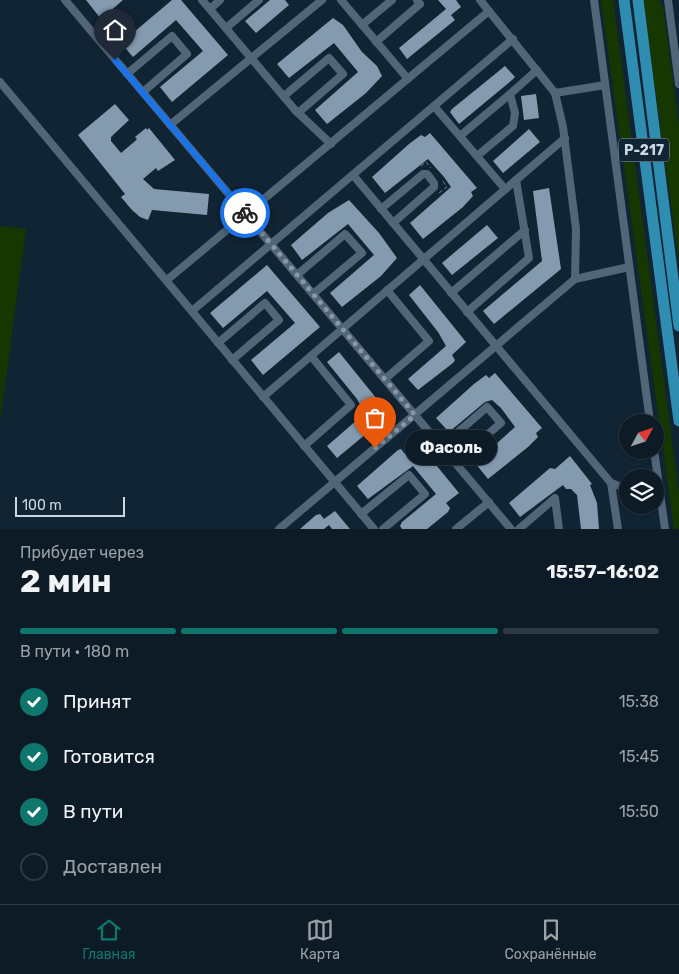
<!DOCTYPE html>
<html lang="ru">
<meta charset="utf-8">
<style>
:root{--surface:#0d1b27;--page:#16242f;--text:#f1f3f6;--muted:#9aa1a7;--line:#2d3944;--accent:#0f766e}
body{margin:0;font-family:Rubik,sans-serif;background:var(--page);color:var(--text);height:100vh;display:flex;flex-direction:column;font-size:19px;white-space:nowrap}
*{box-sizing:border-box;margin:0}
p{font-size:16px;color:var(--muted)}
.icon{flex:none;width:28px;height:28px;fill:none;stroke:currentColor;stroke-width:2;stroke-linecap:round;stroke-linejoin:round}
.map{position:relative;height:529px;overflow:hidden}
.panel{display:flex;flex-direction:column;background:var(--surface);flex:1}
.panel>*{flex:none}
.needle{width:32px;rotate:50deg}
.tools{position:absolute;left:619px;top:414px;display:grid;gap:10px}
.tools a{display:grid;place-items:center;width:45px;height:45px;border-radius:50%;background:var(--surface);box-shadow:0 1px 4px #0004,0 0 0 1px var(--line);font-size:25px}
.scale{position:absolute;left:15px;bottom:12px;width:110px;box-sizing:border-box;padding-left:5px;border:2px solid #cbd7e2;border-top:0;font-size:14px;line-height:18px;white-space:nowrap;color:#cbd7e2;-webkit-text-stroke:4px #112434;paint-order:stroke}
.pin{position:absolute;display:grid;place-items:center;width:42px;height:42px;color:#fff;margin:-51px -21px;border-radius:50% 50% 50% 0;rotate:-45deg;box-shadow:0 0 5px #0007}
.pin .icon{rotate:45deg}
.courier{position:absolute;display:grid;place-items:center;width:50px;height:50px;margin:-25px;border:4px solid #1a73e8;border-radius:50%;background:#fff;color:#222;box-shadow:0 1px 6px #0007}
.bubble{position:absolute;height:35px;border-radius:18px;background:var(--surface);box-shadow:0 1px 4px #0004,0 0 0 1px var(--line);font-size:16px;font-weight:700;line-height:35px;text-align:center}
.overview em{font-style:normal;font-weight:700}
.overview div{display:flex;flex-direction:column-reverse}
.overview{display:flex;align-items:center;justify-content:space-between;height:85px;padding:0 20px}
h1{font-size:32px;font-weight:700;line-height:38px}
.bar{display:grid;grid-template-columns:repeat(4,1fr);gap:8px 5px;align-content:center;height:60px;padding:0 20px}
.bar i{height:6px;border-radius:4px;background:var(--line)}
.bar .current{background:var(--accent)}
.bar p{grid-column:span 4}
ol{padding:0 20px;list-style:none}
li{display:flex;align-items:center;gap:15px;height:55px}
li p{margin-inline-start:auto}
li .icon{padding:5px;border-radius:50%;background:var(--accent);color:#fff;stroke-width:4}
li:last-child{color:var(--muted)}
li i{width:28px;height:28px;border:2px solid var(--line);border-radius:50%}
.tabs{display:flex;justify-content:space-around;align-items:center;height:70px;border-top:1px solid var(--line);background:var(--surface);font-size:14px;color:var(--muted)}
.tabs a{display:grid;justify-items:center;gap:2px}
.tabs .current{color:var(--accent)}
.map>svg:first-child{display:block}
.green{fill:#173700}
.building{fill:#849baf}
.lines{fill:none;stroke-linecap:round;stroke-linejoin:round}
.path{stroke:#6f7f8c;stroke-width:1;stroke-dasharray:4 2.5;stroke-linecap:butt}
.minor{stroke:#516679;stroke-width:8}
.highway{stroke:#2f8db2;stroke-width:11}
.done{stroke:#8a98a5;stroke-width:5;stroke-dasharray:0 9}
.route{stroke:#1a73e8;stroke-width:6}
.labels{text-anchor:middle;dominant-baseline:central;stroke-width:5;stroke-linejoin:round;paint-order:stroke}
.shield{fill:#112434;stroke:#93a1ae;stroke-width:1}
.shield-label{font-size:14px;font-weight:bold;fill:#cbd7e2}
</style>
<div class="map">
<svg width="679" height="529" viewBox="0 0 679 529">
<rect width="100%" height="100%" fill="#112434"/>
<g class="green">
<path d="M601 0H613L679 493V529H674Z"/>
<path d="M643 0H659L663 7 679 125V263Z"/>
<path d="M0 226 26 229 0 422Z"/>
</g>
<g class="building">
<path d="M86 0H123L108 13 106 11 101 19Z"/>
<path d="M172 0H181L228 55 172 102 160 87 203 51 176 20 133 57 121 43Z"/>
<path d="M270 0H285L289 5 256 33 245 21Z"/>
<path d="M438 0H456L461 7 451 15 455 20 407 59 399 48 446 9Z"/>
<path d="M333 18 343 25 362 52 377 66 382 76 366 93 327 124 315 110 358 72 334 43 289 78 277 64Z"/>
<path d="M505 66 515 77 512 80 459 124 450 112 452 109Z"/>
<path d="M536 94 539 118 524 120 521 96Z"/>
<path d="M115 104 129 120 111 137V141L121 153 134 142 137 139 135 137 146 128 147 130 149 128 175 160 158 171 156 168 143 179 154 189 209 194 207 215 152 210 148 220 140 217 132 210 121 197 125 194 78 135Z"/>
<path d="M529 129 540 142 503 173 493 161Z"/>
<path d="M430 133 477 188 471 192 473 196 463 207 423 239 410 223 451 187 444 177 428 159 385 193 372 177 409 144 421 135 425 137Z"/>
<path d="M549 188 561 269 494 324 483 311 542 261 533 191Z"/>
<path d="M349 200 379 233 397 258 381 276 342 307 330 293 374 255 348 224 302 260 291 245 328 213Z"/>
<path d="M487 225 498 238 452 275 442 263Z"/>
<path d="M267 265 320 327 263 375 251 360 295 323 267 291 223 328 210 313Z"/>
<path d="M420 285 466 342 452 355 455 360 453 363 418 390 408 379 446 346 438 332 409 295Z"/>
<path d="M339 352 385 409 371 422 374 427 372 429 337 458 327 446 365 413 357 399 327 362Z"/>
<path d="M495 373 542 428 536 433 538 437 528 447 488 479 475 463 515 427 501 408 492 400 485 402 449 432 436 418 474 384 486 375 489 378Z"/>
<path d="M418 443 459 493 446 503 450 508 448 512 427 529H402L400 526 402 522 436 494 413 466 368 499 357 486 398 450 401 449 405 454Z"/>
<path d="M570 456 592 484 590 485 597 503 599 529H581L577 495 571 489H566L563 485 520 517 509 503 550 468 555 469Z"/>
<path d="M335 511 350 529H332L329 525 324 529H300L316 515 320 514 324 519Z"/>
</g>
<g class="lines">
<g class="path">
<path d="M421 166 426 162 431 168"/>
<path d="M439 193 447 187 442 180"/>
</g>
<g class="minor">
<path d="M65 0 511 529"/>
<path d="M202 0 295 110 331 144"/>
<path d="M341 0 408 79"/>
<path d="M480 0 555 93 563 127 576 229 575 279"/>
<path d="M594 0 650 422"/>
<path d="M668 0 679 84"/>
<path d="M210 9 220 0"/>
<path d="M362 25 392 0"/>
<path d="M226 28 259 0"/>
<path d="M376 42 420 4 417 0"/>
<path d="M127 74 172 36 187 54 143 92"/>
<path d="M0 82 374 529"/>
<path d="M555 93 605 85"/>
<path d="M510 94 537 70"/>
<path d="M284 96 329 58 343 74 298 113"/>
<path d="M434 106 505 189"/>
<path d="M170 125 322 0"/>
<path d="M460 136 510 94 515 113 513 126 477 156"/>
<path d="M353 175 611 483 618 529"/>
<path d="M381 209 423 174H427L434 183V187L393 223"/>
<path d="M297 275 345 234 362 253 313 294"/>
<path d="M167 280 489 11"/>
<path d="M451 293 525 230"/>
<path d="M192 311 513 39"/>
<path d="M467 312 529 258 516 180"/>
<path d="M218 343 265 303 279 320 232 360"/>
<path d="M385 379 429 341 387 290"/>
<path d="M263 397 565 138"/>
<path d="M304 446 351 405 311 356"/>
<path d="M442 446 487 407 501 423 455 462"/>
<path d="M654 450 665 529"/>
<path d="M611 483 628 489"/>
<path d="M361 514 409 475 425 494 383 529"/>
<path d="M279 529 575 279 629 267"/>
<path d="M456 529 489 502"/>
<path d="M519 529 555 498 559 529"/>
</g>
<g class="highway">
<path d="M624 0 679 421"/>
<path d="M638 0 679 326"/>
</g>
</g>
<g class="lines">
<path class="done" d="M245 213 415 415 375 448"/>
<path class="route" d="M115 60 245 213"/>
</g>
<g class="labels">
<rect class="shield" x="619" y="138.5" width="50" height="23" rx="4"/>
<g class="shield-label">
<text x="644" y="150">Р-217</text>
</g>
</g>
</svg>
<div class="tools">
<a><svg class="needle" viewBox="-14 -14 28 28"><path d="M0-13l5 13h-10z" fill="#e53935"/><path d="M0 13l5-13h-10z" fill="#9aa1a7"/></svg></a>
<a><svg class="icon" aria-label="layers" viewBox="0 0 24 24"><path d="M12 4l9 5-9 5-9-5zM3 14l9 5 9-5"/></svg></a>
</div>
<div class="scale">100 m</div>
<div class="pin" style="left:375px;top:448px;background:#ea580c"><svg class="icon" aria-label="bag" viewBox="0 0 24 24"><path d="M5 8h14l-1 12H6zM9 8a3 3 0 0 1 6 0"/></svg></div>
<div class="pin" style="left:115px;top:60px;background:#1f2937"><svg class="icon" aria-label="home" viewBox="0 0 24 24"><path d="M3 11l9-7 9 7M6 9v11h12V9"/></svg></div>
<div class="courier" style="left:245px;top:213px"><svg class="icon" aria-label="bike" viewBox="0 0 24 24"><circle cx="6" cy="16" r="4"/><circle cx="18" cy="16" r="4"/><path d="M6 16l4-8h5l3 8M10 8l3 8H6M13 5h3"/></svg></div>
<div class="bubble" style="left:405px;top:430px;width:92px">Фасоль</div>
</div>
<section class="panel">
<div class="overview"><div><h1>2 мин</h1><p>Прибудет через</p></div><em>15:57–16:02</em></div>
<div class="bar"><i class="current"></i><i class="current"></i><i class="current"></i><i></i><p>В пути · 180 m</p></div>
<ol>
<li><svg class="icon" aria-label="check" viewBox="0 0 24 24"><path d="M5 12l5 5 9-10"/></svg>Принят<p>15:38</p></li>
<li><svg class="icon" aria-label="check" viewBox="0 0 24 24"><path d="M5 12l5 5 9-10"/></svg>Готовится<p>15:45</p></li>
<li><svg class="icon" aria-label="check" viewBox="0 0 24 24"><path d="M5 12l5 5 9-10"/></svg>В пути<p>15:50</p></li>
<li><i></i>Доставлен</li>
</ol>
</section>
<nav class="tabs">
<a class="current"><svg class="icon" aria-label="home" viewBox="0 0 24 24"><path d="M3 11l9-7 9 7M6 9v11h12V9"/></svg>Главная</a>
<a><svg class="icon" aria-label="map" viewBox="0 0 24 24"><path d="M3 6l6-2 6 2 6-2v14l-6 2-6-2-6 2zM9 4v14M15 6v14"/></svg>Карта</a>
<a><svg class="icon" aria-label="saved" viewBox="0 0 24 24"><path d="M7 4h10v16l-5-4-5 4z"/></svg>Сохранённые</a>
</nav>
